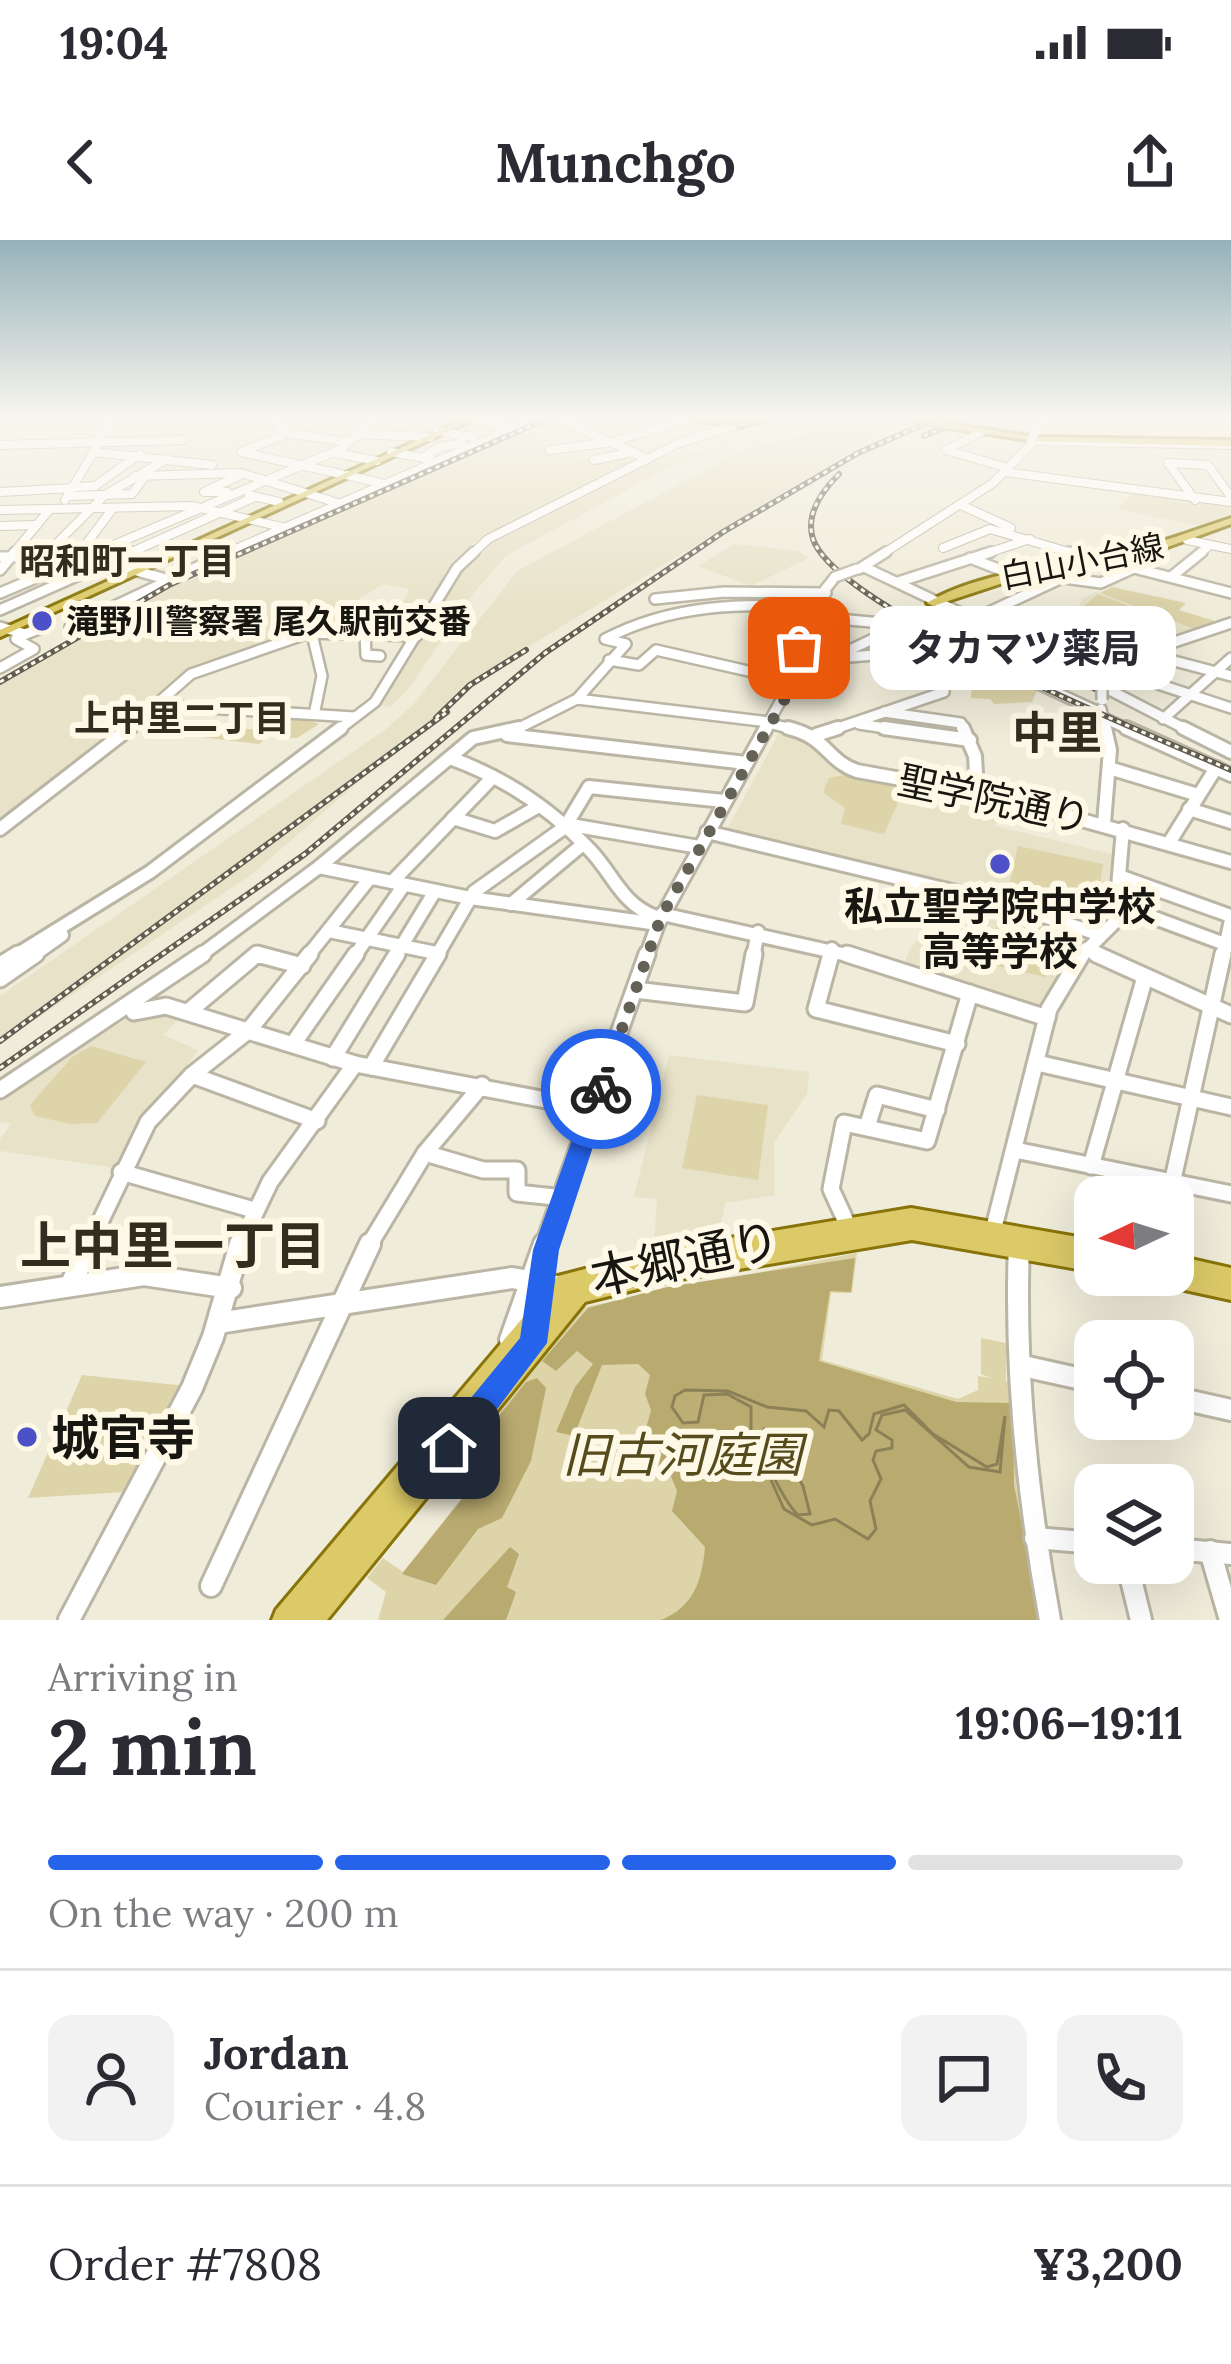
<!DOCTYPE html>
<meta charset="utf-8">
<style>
:root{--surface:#fff;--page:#f2f2f3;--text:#2b2b33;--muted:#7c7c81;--line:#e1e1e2;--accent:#2563eb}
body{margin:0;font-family:Lora,"Noto Sans JP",serif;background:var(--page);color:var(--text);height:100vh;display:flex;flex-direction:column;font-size:45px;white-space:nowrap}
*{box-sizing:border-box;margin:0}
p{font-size:39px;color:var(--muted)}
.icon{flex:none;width:66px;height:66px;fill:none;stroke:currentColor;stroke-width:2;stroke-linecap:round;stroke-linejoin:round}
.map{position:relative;height:1380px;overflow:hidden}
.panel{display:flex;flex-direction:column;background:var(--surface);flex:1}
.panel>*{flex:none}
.needle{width:78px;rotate:266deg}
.buttons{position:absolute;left:1074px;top:936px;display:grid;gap:24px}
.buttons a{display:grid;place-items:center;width:120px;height:120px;border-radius:24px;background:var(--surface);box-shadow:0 12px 48px #0002;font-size:60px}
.pin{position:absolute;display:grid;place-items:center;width:102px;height:102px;color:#fff;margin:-51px;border-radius:24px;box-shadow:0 6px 18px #0006}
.courier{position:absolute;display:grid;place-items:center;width:120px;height:120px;margin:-60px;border:9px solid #2563eb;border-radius:50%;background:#fff;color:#222;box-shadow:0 3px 15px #0007}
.bubble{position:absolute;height:84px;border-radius:24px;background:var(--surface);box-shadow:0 12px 48px #0002;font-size:39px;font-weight:700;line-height:84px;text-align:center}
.overview em{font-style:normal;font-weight:700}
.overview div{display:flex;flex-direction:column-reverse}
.overview{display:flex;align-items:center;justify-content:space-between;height:204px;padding:0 48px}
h1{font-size:78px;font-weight:700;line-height:90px}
.bar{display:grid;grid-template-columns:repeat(4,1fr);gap:18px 12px;align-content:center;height:144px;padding:0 48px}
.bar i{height:15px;border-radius:9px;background:var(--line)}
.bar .active{background:var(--accent)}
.bar p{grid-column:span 4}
.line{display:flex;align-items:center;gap:30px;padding:0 48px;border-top:3px solid var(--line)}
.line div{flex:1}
.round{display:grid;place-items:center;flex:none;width:126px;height:126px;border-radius:24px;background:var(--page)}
.status{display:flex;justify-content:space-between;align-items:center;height:84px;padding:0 60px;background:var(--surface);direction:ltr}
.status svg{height:33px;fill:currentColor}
header{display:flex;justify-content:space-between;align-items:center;height:156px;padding:0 48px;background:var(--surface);font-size:54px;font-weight:700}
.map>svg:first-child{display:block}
.built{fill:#e8e2c8}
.green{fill:#ded4aa}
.forest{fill:#b9ab70}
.water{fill:#bdaf74;stroke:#8c8156;stroke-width:3;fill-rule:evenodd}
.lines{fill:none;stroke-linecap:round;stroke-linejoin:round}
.minor-far4-casing{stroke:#bab5a4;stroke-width:10}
.minor-far3-casing{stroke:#bab5a4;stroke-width:14}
.minor-far2-casing{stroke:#bab5a4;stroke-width:18}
.minor-far1-casing{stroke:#bab5a4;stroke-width:21}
.minor-casing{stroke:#bab5a4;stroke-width:26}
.major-casing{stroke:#887408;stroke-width:6}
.minor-far4{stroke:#fff;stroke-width:8}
.minor-far3{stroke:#fff;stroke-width:9}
.minor-far2{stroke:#fff;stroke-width:12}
.minor-far1{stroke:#fff;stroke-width:15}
.minor{stroke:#fff;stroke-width:20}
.major{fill:#dcca68;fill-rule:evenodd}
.rail-casing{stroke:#605d53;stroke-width:6}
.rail{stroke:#fef9e7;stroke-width:3;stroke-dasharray:4.5;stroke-linecap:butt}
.minor-bridge-far1-casing{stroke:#bab5a4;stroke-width:10;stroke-linecap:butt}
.minor-bridge-casing{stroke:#bab5a4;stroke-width:14;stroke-linecap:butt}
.major-bridge-casing{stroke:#887408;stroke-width:12;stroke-linecap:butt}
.minor-bridge-far1{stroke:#fff;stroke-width:8}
.minor-bridge{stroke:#fff;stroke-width:9}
.major-bridge{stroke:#dcca68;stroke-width:9}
.route{fill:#2563eb}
.done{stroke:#646157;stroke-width:12;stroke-dasharray:0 21.6}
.poi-dot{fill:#4c51c7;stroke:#fef9e7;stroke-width:4.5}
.labels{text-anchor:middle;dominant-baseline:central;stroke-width:12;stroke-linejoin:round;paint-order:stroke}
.far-street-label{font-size:33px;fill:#181610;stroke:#fef9e7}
.far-poi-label{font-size:33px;font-weight:bold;fill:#181610;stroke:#fef9e7;text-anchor:start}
.far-neighbourhood-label{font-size:36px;font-weight:bold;fill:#312d1f;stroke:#fef9e7}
.street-label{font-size:39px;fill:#181610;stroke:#fef9e7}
.poi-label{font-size:39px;font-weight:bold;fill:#181610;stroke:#fef9e7}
.quarter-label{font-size:45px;font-weight:bold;fill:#312d1f;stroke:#fef9e7}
.near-street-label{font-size:48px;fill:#181610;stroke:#fef9e7}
.near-poi-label{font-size:48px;font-weight:bold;fill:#181610;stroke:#fef9e7;text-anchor:start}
.near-park-label{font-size:48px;font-style:italic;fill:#554b1d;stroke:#fef9e7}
.near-neighbourhood-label{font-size:51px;font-weight:bold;fill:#312d1f;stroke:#fef9e7}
</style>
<div class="status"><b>19:04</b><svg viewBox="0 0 49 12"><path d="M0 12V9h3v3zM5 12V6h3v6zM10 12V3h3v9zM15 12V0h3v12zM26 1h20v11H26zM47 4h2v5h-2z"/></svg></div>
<header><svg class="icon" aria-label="back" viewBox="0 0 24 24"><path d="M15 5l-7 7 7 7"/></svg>Munchgo<svg class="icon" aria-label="share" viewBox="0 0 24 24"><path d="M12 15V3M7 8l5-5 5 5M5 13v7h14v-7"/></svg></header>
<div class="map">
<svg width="1231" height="1380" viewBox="0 0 1231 1380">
<rect width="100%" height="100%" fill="#f0ecda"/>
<g class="built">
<path d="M868 177H908L521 411 435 476 251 635 0 803V756L386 489 413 465 517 331 739 212Z"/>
<path d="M528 191 542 194 531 204 559 215 593 219 631 213 641 218 482 297 453 320 409 394 390 393 409 349 384 344 342 369 357 383 352 393 306 392 178 437 166 447 172 449 0 586V444L147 357Z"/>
<path d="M728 206 672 226 507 315 472 355 409 448 390 467 378 464 462 325 489 301 650 220Z"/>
<path d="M1134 253 1231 264V273L1199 286 1117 269Z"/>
<path d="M734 304 798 311 809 318 751 346 698 326Z"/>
<path d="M1096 352 1206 394 1140 409 1092 402V394L1069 385 1082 359Z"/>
<path d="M782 488 813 495 847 532 1012 561 995 586 1116 615 1109 681 1097 692 724 594Z"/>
<path d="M955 655 1084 693 1042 774 902 731 909 710Z"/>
<path d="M140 771 183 775 163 795 198 810 115 928 0 911V899L11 884 0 882V857Z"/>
<path d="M669 815 809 832 807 854 774 903 775 955 725 963 719 996 654 1005 657 959 634 957Z"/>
</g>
<g class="green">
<path d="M1112 347 1186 363 1179 370 1225 384 1207 394 1100 353Z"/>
<path d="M1098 354 1151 375 1126 386 1092 391 1075 374Z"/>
<path d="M972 435 1038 448 1032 462 994 464 990 459 971 458Z"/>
<path d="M324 471 311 481 319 484 297 498 266 497 259 504 193 496 197 486 266 490 287 472Z"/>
<path d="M844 535 905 547 884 594 841 584 845 568 823 552 829 538Z"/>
<path d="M1018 606 1103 624 1096 670 1008 650Z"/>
<path d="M1008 675 1069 697 1045 737 967 719Z"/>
<path d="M91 806 146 822 97 883 70 884 35 876 30 865 72 817Z"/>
<path d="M697 855 768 865 758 940 682 928Z"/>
<path d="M857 1013 852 1053H831L822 1120 958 1159 978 1150V1136L991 1138 981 1134V1098L1006 1103V1141L1016 1143V1245L1042 1380H378L386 1352 367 1338 383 1318 403 1332 495 1216 476 1202 584 1067Z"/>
<path d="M82 1135 187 1146 140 1251 28 1258Z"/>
</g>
<g class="forest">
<path d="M855 1018 851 1052 830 1051 819 1121 956 1162 1013 1163 1014 1245 1041 1380H661C693 1367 702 1342 705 1307L672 1271 677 1251 668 1229 638 1218 651 1170 645 1154 650 1135 638 1124 602 1125 574 1196 556 1192 575 1147 593 1124 577 1111 556 1131 542 1121 588 1068 667 1047Z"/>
<path d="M537 1138 546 1148 531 1221 502 1278 478 1289 436 1345 402 1334 498 1214 481 1198 526 1142Z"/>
<path d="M510 1307 519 1314 507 1347 516 1352 506 1380H443Z"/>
</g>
<path class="water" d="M685 1150 728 1151 767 1167 806 1171 824 1187 829 1170 839 1171 862 1200 869 1194 874 1174 904 1165 933 1194 987 1227 997 1224 1005 1176 1000 1232 969 1227 905 1170 882 1175 876 1190 892 1200V1208L876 1211 873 1220 881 1239 870 1261 876 1289 868 1299 835 1279 812 1285 784 1269 751 1195V1167L727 1154 704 1155 698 1182 683 1183 672 1167 675 1156ZM764 1189 774 1193 803 1246 810 1274 798 1275C783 1261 755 1206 764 1189Z"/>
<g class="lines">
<defs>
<g id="minor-far4">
<path d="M556 177 647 219"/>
<path d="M0 178 91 177"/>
<path d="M464 178 512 187"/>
<path d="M270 180 280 186 281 196 241 212 341 234"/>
<path d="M437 191 473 197"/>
<path d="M279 192 348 202"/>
<path d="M981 192 946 210 1008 228"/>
<path d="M356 194 430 197"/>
<path d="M1033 196 1046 177"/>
<path d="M1031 201 1231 205"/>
<path d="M95 202 113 181 110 177"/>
<path d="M0 205 184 200"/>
<path d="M550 210 612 202 692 178"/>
<path d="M93 212 212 225"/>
<path d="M391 212 430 219"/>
<path d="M335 213 377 221"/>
<path d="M423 218 439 207 462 203"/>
<path d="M594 220 633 212"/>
<path d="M1168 223 1208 225 1231 257"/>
<path d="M1168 223 1195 260"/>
<path d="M1005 232 1231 262"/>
<path d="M347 235 388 245"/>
<path d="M135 236 241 233 341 264"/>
<path d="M78 247 95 246 140 214"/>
<path d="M0 252 73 248"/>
<path d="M227 252H204L239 236"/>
<path d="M249 255 279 262"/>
<path d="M68 256 132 254 146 235"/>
<path d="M65 260 96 208"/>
<path d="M961 265 1011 288"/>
<path d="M0 270 192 266 286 288"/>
<path d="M0 286 37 285"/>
<path d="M1187 300 1231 309"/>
<path d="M943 308 990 289 1079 315"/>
<path d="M12 315 50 269"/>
<path d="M45 315 105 255 167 219"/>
<path d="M78 315 113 268"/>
<path d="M90 315 343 208 376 177"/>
<path d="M125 315 255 257"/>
<path d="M222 315 539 177"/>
<path d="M471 315 488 299 677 204 735 185"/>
<path d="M881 315 993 243 1033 202"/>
<path d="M981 315 1030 299"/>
<path d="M1198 315 1209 306"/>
</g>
<g id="minor-far3">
<path d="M1069 312 1090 318"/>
<path d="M77 316 80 312"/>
<path d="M0 317 80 316"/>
<path d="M970 318 1011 334"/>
<path d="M1099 319 1231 353"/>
<path d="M108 323 166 339"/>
<path d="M864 327 1102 440"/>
<path d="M859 329 886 312"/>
<path d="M0 330 15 312"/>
<path d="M1019 332 1101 343 1134 328"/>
<path d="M38 337 27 333 48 312"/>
<path d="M1171 337 1202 312"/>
<path d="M898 342 991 312"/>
<path d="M0 353 97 312"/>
<path d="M655 359 724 352 826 353"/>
<path d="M0 370 131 312"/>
<path d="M807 376 913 386 1101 473"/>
<path d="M972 380 1060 339"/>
<path d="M0 387 26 394 44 387"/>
<path d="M70 387 229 312"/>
<path d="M1019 392 1140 412 1231 436"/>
<path d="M312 394 322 436 315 470"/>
<path d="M365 394 366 415 380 416"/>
<path d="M837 416 898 387"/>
<path d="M609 420 639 425 656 410 792 441"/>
<path d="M1100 425 1231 468"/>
<path d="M1106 425 1231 383"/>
<path d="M0 428 34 409 16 399 26 394"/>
<path d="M801 430 798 384 835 337"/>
<path d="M1102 446 1189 491"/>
<path d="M577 459 626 404 605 399C672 364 742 363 816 367"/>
<path d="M158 465 354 477"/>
<path d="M1101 469 1106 491"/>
<path d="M884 472 961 483 964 491"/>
<path d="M1102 477 1132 491"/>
<path d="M1163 479 1231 418"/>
<path d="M768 483 800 491"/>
<path d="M859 484 905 491"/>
<path d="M126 491 191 434 309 393 417 396"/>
<path d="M337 491 375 462 457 328 474 312"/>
<path d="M513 491 577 459 769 482"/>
<path d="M764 491 786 451 813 420 961 408"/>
<path d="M829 491 944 452 946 428 935 411"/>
</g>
<g id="minor-far2">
<path d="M788 488C827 497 827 521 857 531L1000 557 1231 622"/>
<path d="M884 488 970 500"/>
<path d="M963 488 975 516 977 552"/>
<path d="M1126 488 1231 535"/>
<path d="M1183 488 1231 512"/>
<path d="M507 495 746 523"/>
<path d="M816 495 838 488"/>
<path d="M450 518C503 537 551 569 590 610 613 634 621 663 654 676"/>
<path d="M1109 528 1198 555"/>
<path d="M1189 569 1231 582"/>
<path d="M453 578 495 591 537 567"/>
<path d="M1104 583 1110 510 1105 488"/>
<path d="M565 584 699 607"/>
<path d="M0 589 130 488"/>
<path d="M707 592 1010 665 1101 695"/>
<path d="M1169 603 1216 528"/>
<path d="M319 627 470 658 658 684"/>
<path d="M1119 636 1231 676"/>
<path d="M392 642 493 537"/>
<path d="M511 664 583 604"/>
<path d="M1117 664 1230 706"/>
<path d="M662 674 856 717"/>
<path d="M329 691 436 713"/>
<path d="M1086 709 1103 717"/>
<path d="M13 717 150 632 341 488"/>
<path d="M31 717 62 695"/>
<path d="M198 717 319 627 473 498 519 488"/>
<path d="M254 717H267"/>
<path d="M307 717 370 638"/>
<path d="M354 717 404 645"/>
<path d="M395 717 435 651"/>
<path d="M436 717 474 652 565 587 589 547 724 561"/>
<path d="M646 717 658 684 766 488"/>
<path d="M753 717 758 692"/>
<path d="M830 717 832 709"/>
<path d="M1080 717 1115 682 1123 589"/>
<path d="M1223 717 1231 680"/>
</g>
<g id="minor-far1">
<path d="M831 714 816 769 957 804"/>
<path d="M847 714 1047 778"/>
<path d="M1096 714 1231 775"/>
<path d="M0 725 18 714"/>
<path d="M0 739 36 714"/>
<path d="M635 750 745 763 754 714"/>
<path d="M134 772 166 766 355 824 594 869"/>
<path d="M188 772 257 714 302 726"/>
<path d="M293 804 356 714"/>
<path d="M333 818 397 714"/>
<path d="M1037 823 1231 867"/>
<path d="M371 827 438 714"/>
<path d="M192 835 317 881"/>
<path d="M0 850 203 714"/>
<path d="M867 887 877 855 937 870"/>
<path d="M1015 910 1231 954"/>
<path d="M425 913 483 930H517V953L564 958"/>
<path d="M1091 926 1145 737"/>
<path d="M121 932 254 970"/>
<path d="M1169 957 1223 714"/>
<path d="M848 986 831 949 844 883 927 901 970 753"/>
<path d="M992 995 1049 769 1082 714"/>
<path d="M88 1007 148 882 192 835 249 790 310 714"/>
<path d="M239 1007 270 942 355 824"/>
<path d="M368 1007 425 913 482 845"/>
<path d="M543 1007 647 714"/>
<path d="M1019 1007V1000"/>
</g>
<g id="minor">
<path d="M1019 1004C1014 1131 1027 1255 1050 1380"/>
<path d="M70 1046 90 1004"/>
<path d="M0 1057 144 1035 231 1048"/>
<path d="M218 1083 512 1038 568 1048"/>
<path d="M510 1100 544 1004"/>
<path d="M1023 1126 1095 1142"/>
<path d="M1173 1157 1231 1170"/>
<path d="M1035 1298 1095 1303"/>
<path d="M1173 1309 1231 1314"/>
<path d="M1210 1311 1230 1380"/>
<path d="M1127 1323 1141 1380"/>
<path d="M211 1346 370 1004"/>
<path d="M69 1380 192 1148 213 1097 240 1004"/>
</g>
<g id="major">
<path d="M469 177H479L0 397V390Z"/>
<path d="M680 177 739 183 762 177H774L739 187Z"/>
<path d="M952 184 1035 197 1231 200V206L1035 201 949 188Z"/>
<path d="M1231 278V284L1162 309 1009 341 933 366 927 363C979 331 1065 325 1125 311 1162 303 1195 290 1231 278Z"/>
<path d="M911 968 1095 1000V1032L912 1000 674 1040 585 1062 327 1380H272L276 1370 558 1036 658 1010Z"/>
<path d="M1173 1015 1231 1028V1060L1148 1042 1145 1035H1173Z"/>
</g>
</defs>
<use href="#minor-far4" class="minor-far4-casing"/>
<use href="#minor-far3" class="minor-far3-casing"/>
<use href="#minor-far2" class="minor-far2-casing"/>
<use href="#minor-far1" class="minor-far1-casing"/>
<use href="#minor" class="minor-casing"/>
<use href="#major" class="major-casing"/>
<use href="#minor-far4" class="minor-far4"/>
<use href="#minor-far3" class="minor-far3"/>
<use href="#minor-far2" class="minor-far2"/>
<use href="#minor-far1" class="minor-far1"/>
<use href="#minor" class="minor"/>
<use href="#major" class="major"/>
<defs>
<g id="rail">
<path d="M924 196 970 177"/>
<path d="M839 234C822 251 805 274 813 299 837 370 1154 496 1231 530"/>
<path d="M940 378 1014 405 1103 453"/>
<path d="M0 442 171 344 551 177"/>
<path d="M436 478 470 445 526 410"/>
<path d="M0 801 447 472"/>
<path d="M0 828 305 614 545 413 723 292 858 213 940 177"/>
</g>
</defs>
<use href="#rail" class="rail-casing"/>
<use href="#rail" class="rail"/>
<defs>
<path id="minor-bridge-far1" d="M1031 201 1033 196"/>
<g id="minor-bridge">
<path d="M835 337 857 329"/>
<path d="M1102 447V460"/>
</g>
<path id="major-bridge" d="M917 177 952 186"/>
</defs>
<use href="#minor-bridge-far1" class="minor-bridge-far1-casing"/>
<use href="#minor-bridge" class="minor-bridge-casing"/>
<use href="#major-bridge" class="major-bridge-casing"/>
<use href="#minor-bridge-far1" class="minor-bridge-far1"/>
<use href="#minor-bridge" class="minor-bridge"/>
<use href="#major-bridge" class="major-bridge"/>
</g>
<linearGradient id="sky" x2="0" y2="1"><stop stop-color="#97b2ba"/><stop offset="0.48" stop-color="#f8f6ee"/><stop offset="1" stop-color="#f8f6ee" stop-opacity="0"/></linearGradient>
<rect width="1231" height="370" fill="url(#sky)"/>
<path class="route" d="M601 841 612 849 559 1010 547 1103 460 1218H439L434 1208 439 1197 520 1098 533 1010 590 849Z"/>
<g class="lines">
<path class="done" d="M601 849 661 677 801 430 799 408"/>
</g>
<g class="poi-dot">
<circle cx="42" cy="381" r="12"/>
<circle cx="1000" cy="624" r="12"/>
<circle cx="27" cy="1197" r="12"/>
</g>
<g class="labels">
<g class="far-street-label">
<text transform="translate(1082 321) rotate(-11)">白山小台線</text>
</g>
<g class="far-poi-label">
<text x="66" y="381">滝野川警察署 尾久駅前交番</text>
</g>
<g class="far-neighbourhood-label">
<text x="127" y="321">昭和町一丁目</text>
<text x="182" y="478">上中里二丁目</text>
</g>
<g class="street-label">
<text transform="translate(994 559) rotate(12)">聖学院通り</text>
</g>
<g class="poi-label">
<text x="1000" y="666">私立聖学院中学校<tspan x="1000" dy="45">高等学校</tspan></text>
</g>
<g class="quarter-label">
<text x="1057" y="492">中里</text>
</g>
<g class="near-street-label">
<text transform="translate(685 1018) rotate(-12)">本郷通り</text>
</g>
<g class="near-poi-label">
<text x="51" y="1197">城官寺</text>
</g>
<g class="near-park-label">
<text x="682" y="1214">旧古河庭園</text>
</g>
<g class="near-neighbourhood-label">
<text x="173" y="1005">上中里一丁目</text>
</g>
</g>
</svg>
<div class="buttons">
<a><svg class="needle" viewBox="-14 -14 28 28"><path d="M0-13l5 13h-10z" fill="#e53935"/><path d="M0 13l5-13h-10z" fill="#7c7c81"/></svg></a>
<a><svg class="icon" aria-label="locate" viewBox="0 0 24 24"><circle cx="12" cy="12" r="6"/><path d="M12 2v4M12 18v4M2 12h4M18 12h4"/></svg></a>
<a><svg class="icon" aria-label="layers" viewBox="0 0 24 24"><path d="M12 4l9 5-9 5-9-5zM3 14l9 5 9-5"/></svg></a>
</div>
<div class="pin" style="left:799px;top:408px;background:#ea580c"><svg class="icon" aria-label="bag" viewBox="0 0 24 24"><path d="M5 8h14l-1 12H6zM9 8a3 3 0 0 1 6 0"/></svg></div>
<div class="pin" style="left:449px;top:1208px;background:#1f2937"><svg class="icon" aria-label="home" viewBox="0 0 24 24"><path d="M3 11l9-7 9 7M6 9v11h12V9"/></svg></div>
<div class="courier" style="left:601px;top:849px"><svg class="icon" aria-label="bike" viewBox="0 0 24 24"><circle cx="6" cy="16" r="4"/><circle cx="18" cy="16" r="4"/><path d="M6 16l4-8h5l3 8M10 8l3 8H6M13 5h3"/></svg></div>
<div class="bubble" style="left:870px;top:366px;width:306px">タカマツ薬局</div>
</div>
<section class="panel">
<div class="overview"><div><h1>2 min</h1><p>Arriving in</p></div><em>19:06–19:11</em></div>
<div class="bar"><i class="active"></i><i class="active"></i><i class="active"></i><i></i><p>On the way · 200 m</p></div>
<div class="line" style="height:216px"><a class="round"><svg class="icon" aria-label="person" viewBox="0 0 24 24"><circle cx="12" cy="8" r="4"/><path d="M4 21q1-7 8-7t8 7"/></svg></a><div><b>Jordan</b><p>Courier · 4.8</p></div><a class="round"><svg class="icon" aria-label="chat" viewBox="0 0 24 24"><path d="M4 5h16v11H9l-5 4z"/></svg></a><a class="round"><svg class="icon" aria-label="phone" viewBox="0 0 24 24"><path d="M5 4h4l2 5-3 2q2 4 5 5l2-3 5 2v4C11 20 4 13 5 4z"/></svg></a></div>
<div class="line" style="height:156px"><div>Order #7808</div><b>¥3,200</b></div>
</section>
